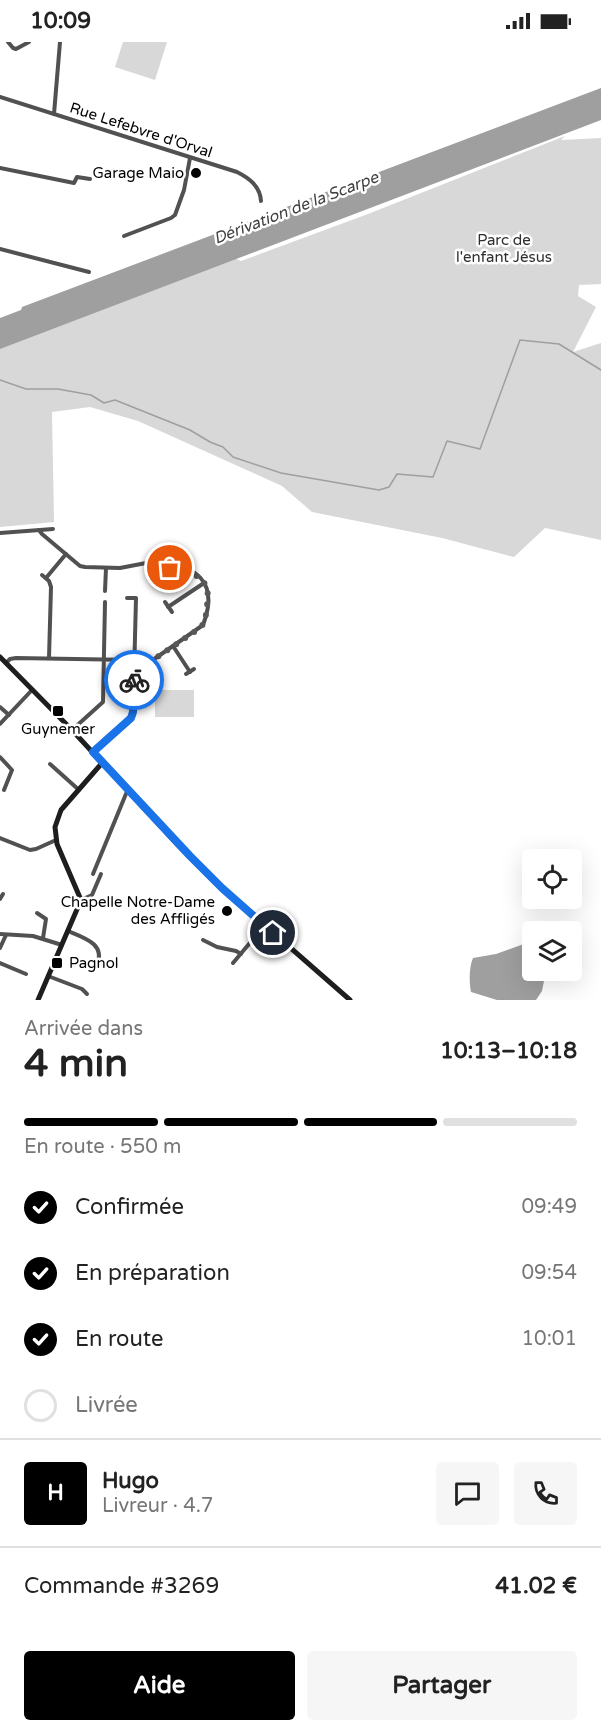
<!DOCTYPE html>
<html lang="fr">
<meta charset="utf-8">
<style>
:root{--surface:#fff;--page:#f6f6f6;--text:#222;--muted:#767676;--line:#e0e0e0;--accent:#000}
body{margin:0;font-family:"Varela Round",sans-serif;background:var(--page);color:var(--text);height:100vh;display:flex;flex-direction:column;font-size:22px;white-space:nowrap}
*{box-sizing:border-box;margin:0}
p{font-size:20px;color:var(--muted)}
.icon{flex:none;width:33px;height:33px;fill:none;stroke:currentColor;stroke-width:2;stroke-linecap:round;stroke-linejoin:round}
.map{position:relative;height:958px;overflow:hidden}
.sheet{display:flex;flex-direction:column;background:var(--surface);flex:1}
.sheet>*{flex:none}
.controls{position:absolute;left:522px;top:807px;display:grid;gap:12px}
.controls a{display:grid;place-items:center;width:60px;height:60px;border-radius:6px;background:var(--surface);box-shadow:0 6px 24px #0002;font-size:30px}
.pin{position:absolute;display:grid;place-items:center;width:51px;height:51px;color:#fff;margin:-26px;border:3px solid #fff;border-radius:50%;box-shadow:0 2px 6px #0007}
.courier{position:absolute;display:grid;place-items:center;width:60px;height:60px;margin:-30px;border:4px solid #1a73e8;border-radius:50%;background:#fff;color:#222;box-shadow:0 2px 8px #0007}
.head em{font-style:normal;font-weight:700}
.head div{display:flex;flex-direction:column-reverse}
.head{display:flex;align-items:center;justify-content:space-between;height:102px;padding:0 24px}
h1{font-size:39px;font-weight:700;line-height:45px}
.bar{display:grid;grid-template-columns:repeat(4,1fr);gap:9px 6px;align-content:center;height:72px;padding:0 24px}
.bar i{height:8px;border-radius:4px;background:var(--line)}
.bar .on{background:var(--accent)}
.bar p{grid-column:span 4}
.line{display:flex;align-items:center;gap:15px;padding:0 24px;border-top:2px solid var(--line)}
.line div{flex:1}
.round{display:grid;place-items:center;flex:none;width:63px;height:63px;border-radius:6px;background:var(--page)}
ol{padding:0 24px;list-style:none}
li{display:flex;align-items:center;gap:18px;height:66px}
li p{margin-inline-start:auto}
li .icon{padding:6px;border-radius:50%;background:var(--accent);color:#fff;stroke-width:4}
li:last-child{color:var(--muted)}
li i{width:33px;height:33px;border:3px solid var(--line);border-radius:50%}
.primary-button{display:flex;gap:12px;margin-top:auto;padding:12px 24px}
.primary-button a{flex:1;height:69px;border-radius:6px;background:var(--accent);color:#fff;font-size:24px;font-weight:700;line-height:69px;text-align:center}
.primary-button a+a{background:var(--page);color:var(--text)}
.status{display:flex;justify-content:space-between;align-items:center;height:42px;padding:0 30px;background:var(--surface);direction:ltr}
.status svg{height:16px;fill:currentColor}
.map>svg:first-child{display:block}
.green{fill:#d8d8d8}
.water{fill:#9f9f9f}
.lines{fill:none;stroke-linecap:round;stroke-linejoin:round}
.stream{stroke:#9f9f9f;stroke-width:1.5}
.street{stroke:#515151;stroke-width:4}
.secondary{stroke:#1e1e1e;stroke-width:5}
.done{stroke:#595959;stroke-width:6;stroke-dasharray:0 10.8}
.route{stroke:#1a73e8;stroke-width:8}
.poi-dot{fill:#000;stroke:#fff;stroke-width:2}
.labels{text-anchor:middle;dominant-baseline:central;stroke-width:5;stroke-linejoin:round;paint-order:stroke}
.street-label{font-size:15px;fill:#000;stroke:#fff}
.poi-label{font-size:15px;fill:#000;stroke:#fff;text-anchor:end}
.park-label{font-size:15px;fill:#2f2f2f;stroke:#fff}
.water-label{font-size:16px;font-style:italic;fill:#404040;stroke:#fff}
</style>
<div class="status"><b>10:09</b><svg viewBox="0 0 49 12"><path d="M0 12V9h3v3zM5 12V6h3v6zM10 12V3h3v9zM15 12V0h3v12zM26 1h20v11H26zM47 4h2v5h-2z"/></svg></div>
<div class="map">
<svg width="601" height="958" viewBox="0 0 601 958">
<rect width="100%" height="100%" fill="#fff"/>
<g class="green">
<path d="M123 0H167L155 38 115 25Z"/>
<path d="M565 94 561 98 601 96V242L579 243 578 254 596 265 573 310 601 301V498L545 486 514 515 442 496 312 470 282 444 138 379 90 365 52 370 54 480 0 485V281L205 203 241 219 368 172Z"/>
<rect x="155" y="648" width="39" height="27"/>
</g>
<g class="water">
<path d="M601 46V78L0 307V276L21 268 22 265Z"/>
<path d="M532 899V928L546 929 542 949 536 958H497L471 950C469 940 469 925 473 916L496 912Z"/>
</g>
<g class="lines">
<path class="stream" d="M0 338 26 347H58L91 353 104 361 115 358 190 388 210 400 223 405 233 415 281 431 379 448 389 445 397 432 433 435 447 399 480 407 520 298 559 302 601 328"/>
<g class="street">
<path d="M8 0 13 6 16 7 29 0"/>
<path d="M0 55 237 130C249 136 260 144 261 159"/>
<path d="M54 72 60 0"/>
<path d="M0 126 74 141 77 135 90 137"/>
<path d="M124 194 171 176 175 173 184 148 190 116"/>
<path d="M0 207 89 230"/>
<path d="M39 488 42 492 80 524 85 525 120 526 146 521 195 531C213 544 210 565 203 583L150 620 134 621"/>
<path d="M0 491 53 487"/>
<path d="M42 533 49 539 51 545 49 616"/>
<path d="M46 536 66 512"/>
<path d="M105 549 106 526"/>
<path d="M165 560 172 570"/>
<path d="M168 565 204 541"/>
<path d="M173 604 190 630"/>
<path d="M6 621 10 617 16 616 134 618"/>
<path d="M186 632 194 627"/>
<path d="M0 665 9 673"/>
<path d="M0 682 32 648"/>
<path d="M72 688 103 660 105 560"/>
<path d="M92 710 130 678 133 673 136 556H127"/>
<path d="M0 715 12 728 4 748"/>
<path d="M50 722 79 748"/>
<path d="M0 796 30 808 36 807 56 798"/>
<path d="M93 832 128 747"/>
<path d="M0 857 3 852"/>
<path d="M81 858 92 853 101 832"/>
<path d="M37 871 46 877 43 896"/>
<path d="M68 889C85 896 106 902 97 924"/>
<path d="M0 892 33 894 62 903"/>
<path d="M203 898 217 905 236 909 241 912"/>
<path d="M0 906 6 893"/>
<path d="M0 921 26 932"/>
<path d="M233 921 264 884"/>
<path d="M48 934 82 947 87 952"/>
</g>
<g class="secondary">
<path d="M0 615 72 688 178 803 213 838 350 958"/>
<path d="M38 958 81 858 57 802 55 785 61 768 102 721"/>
</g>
</g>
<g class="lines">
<path class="done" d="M134 638V621L150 620 200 586C206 580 206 572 207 563 212 534 193 531 170 526"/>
<path class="route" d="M134 638 133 670 131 676 93 710 190 814 222 846 273 891"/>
</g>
<g class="poi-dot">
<circle cx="196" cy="131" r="6"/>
<rect x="52" y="663" width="12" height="12" rx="3"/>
<circle cx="227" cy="869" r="6"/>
<rect x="51" y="915" width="12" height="12" rx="3"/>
</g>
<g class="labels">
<g class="street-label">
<text transform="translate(141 88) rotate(18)">Rue Lefebvre d'Orval</text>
</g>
<g class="poi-label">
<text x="184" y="131">Garage Maio</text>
<text x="58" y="687" text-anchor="middle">Guynemer</text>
<text x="215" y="860">Chapelle Notre-Dame<tspan x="215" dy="17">des Affligés</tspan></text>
<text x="69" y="921" text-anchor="start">Pagnol</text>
</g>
<g class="park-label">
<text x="504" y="198">Parc de<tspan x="504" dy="17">l'enfant Jésus</tspan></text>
</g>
<g class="water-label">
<text transform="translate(296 166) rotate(-21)">Dérivation de la Scarpe</text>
</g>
</g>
</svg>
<div class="controls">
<a><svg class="icon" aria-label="locate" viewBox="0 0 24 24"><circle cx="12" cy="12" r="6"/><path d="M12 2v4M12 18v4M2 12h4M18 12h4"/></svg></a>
<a><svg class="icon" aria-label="layers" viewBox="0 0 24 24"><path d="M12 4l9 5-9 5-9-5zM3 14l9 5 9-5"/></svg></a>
</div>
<div class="pin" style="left:170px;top:526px;background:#ea580c"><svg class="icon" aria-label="bag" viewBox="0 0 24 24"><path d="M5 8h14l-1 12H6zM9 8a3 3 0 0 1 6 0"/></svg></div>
<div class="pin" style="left:273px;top:891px;background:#1f2937"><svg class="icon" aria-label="home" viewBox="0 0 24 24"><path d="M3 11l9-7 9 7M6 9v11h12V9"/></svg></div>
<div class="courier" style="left:134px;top:638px"><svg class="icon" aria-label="bike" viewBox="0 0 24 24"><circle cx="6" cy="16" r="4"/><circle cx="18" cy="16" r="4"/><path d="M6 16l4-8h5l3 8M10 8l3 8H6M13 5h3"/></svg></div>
</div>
<section class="sheet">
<div class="head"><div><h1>4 min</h1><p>Arrivée dans</p></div><em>10:13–10:18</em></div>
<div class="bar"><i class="on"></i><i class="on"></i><i class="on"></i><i></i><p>En route · 550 m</p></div>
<ol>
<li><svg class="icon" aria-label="check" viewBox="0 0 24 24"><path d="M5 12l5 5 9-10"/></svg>Confirmée<p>09:49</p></li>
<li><svg class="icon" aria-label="check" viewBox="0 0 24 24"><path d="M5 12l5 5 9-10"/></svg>En préparation<p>09:54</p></li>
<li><svg class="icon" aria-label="check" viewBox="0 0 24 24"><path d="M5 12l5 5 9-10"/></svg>En route<p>10:01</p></li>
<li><i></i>Livrée</li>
</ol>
<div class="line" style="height:108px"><b class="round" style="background:var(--accent);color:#fff">H</b><div><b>Hugo</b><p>Livreur · 4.7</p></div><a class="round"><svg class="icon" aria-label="chat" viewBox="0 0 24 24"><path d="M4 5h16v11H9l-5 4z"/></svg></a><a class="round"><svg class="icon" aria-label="phone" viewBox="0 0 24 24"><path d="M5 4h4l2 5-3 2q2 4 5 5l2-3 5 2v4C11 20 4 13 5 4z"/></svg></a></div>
<div class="line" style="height:78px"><div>Commande #3269</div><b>41.02 €</b></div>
<div class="primary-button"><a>Aide</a><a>Partager</a></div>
</section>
